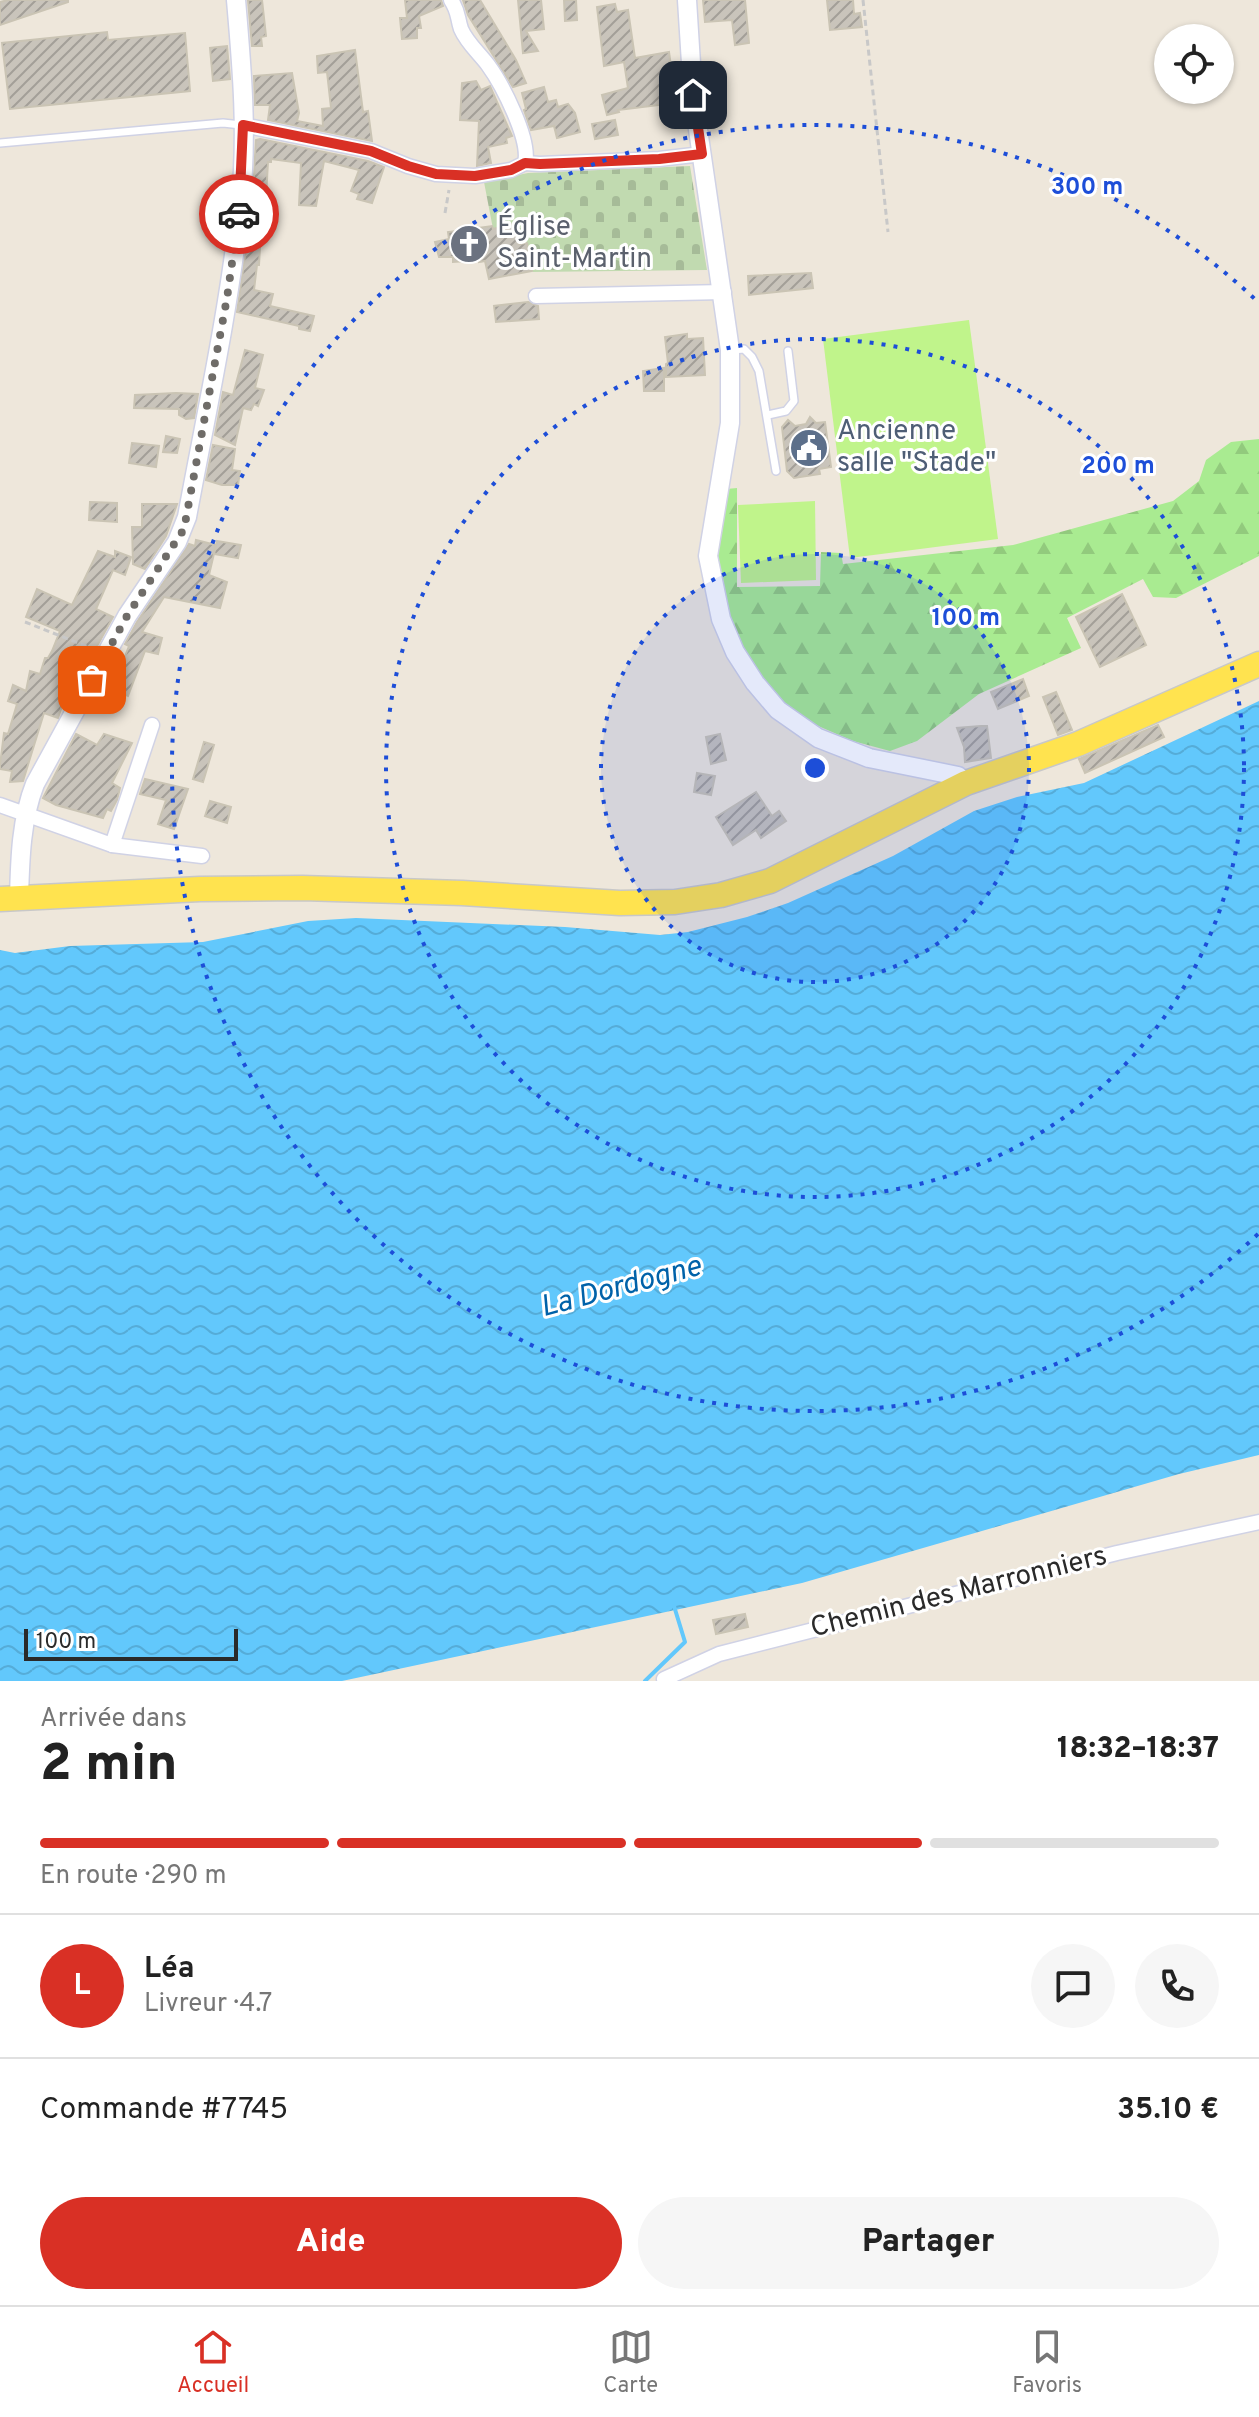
<!DOCTYPE html>
<html lang="fr">
<meta charset="utf-8">
<style>
:root{--surface:#fff;--page:#f6f6f6;--text:#222;--muted:#767676;--line:#e0e0e0;--accent:#d93025}
body{margin:0;font-family:Overpass,sans-serif;background:var(--page);color:var(--text);height:100vh;display:flex;flex-direction:column;font-size:30px;white-space:nowrap}
*{box-sizing:border-box;margin:0}
p{font-size:26px;color:var(--muted)}
.icon{flex:none;width:44px;height:44px;fill:none;stroke:currentColor;stroke-width:2;stroke-linecap:round;stroke-linejoin:round}
.map{position:relative;height:1681px;overflow:hidden}
.side{display:flex;flex-direction:column;background:var(--surface);flex:1}
.side>*{flex:none}
.controls{position:absolute;left:1154px;top:24px;display:grid;gap:16px}
.controls a{display:grid;place-items:center;width:80px;height:80px;border-radius:50%;background:var(--surface);box-shadow:0 2px 6px #0004;font-size:40px}
.scale{position:absolute;left:24px;bottom:20px;width:214px;box-sizing:border-box;padding-left:8px;border:4px solid #2a2a2a;border-top:0;font-size:22px;line-height:28px;white-space:nowrap;color:#2a2a2a;-webkit-text-stroke:6px #fff;paint-order:stroke}
.pin{position:absolute;display:grid;place-items:center;width:68px;height:68px;color:#fff;margin:-34px;border-radius:16px;box-shadow:0 4px 12px #0006}
.courier{position:absolute;display:grid;place-items:center;width:80px;height:80px;margin:-40px;border:6px solid #d93025;border-radius:50%;background:#fff;color:#222;box-shadow:0 2px 10px #0007}
.overview em{font-style:normal;font-weight:800}
.overview div{display:flex;flex-direction:column-reverse}
.overview{display:flex;align-items:center;justify-content:space-between;height:136px;padding:0 40px}
h1{font-size:52px;font-weight:800;line-height:60px}
.bar{display:grid;grid-template-columns:repeat(4,1fr);gap:12px 8px;align-content:center;height:96px;padding:0 40px}
.bar i{height:10px;border-radius:6px;background:var(--line)}
.bar .current{background:var(--accent)}
.bar p{grid-column:span 4}
.line{display:flex;align-items:center;gap:20px;padding:0 40px;border-top:2px solid var(--line)}
.line div{flex:1}
.round{display:grid;place-items:center;flex:none;width:84px;height:84px;border-radius:42px;background:var(--page)}
.primary-button{display:flex;gap:16px;margin-top:auto;padding:16px 40px}
.primary-button a{flex:1;height:92px;border-radius:48px;background:var(--accent);color:#fff;font-size:32px;font-weight:800;line-height:92px;text-align:center}
.primary-button a+a{background:var(--page);color:var(--text)}
.tabs{display:flex;justify-content:space-around;align-items:center;height:112px;border-top:2px solid var(--line);background:var(--surface);font-size:22px;color:var(--muted)}
.tabs a{display:grid;justify-items:center;gap:4px}
.tabs .current{color:var(--accent)}
.map>svg:first-child{display:block}
.forest{fill:url(#forest-firs)}
.cemetery{fill:url(#cemetery-stones)}
.pitch{fill:#c0f48b}
.water{fill:url(#water-waves)}
.lines{fill:none;stroke-linecap:round;stroke-linejoin:round}
.stream{stroke:#62c8fc;stroke-width:4}
.building{fill:url(#building-hatch);stroke:#cac4b4;stroke-width:2}
.service-casing{stroke:#d0d2e5;stroke-width:10}
.minor-casing{stroke:#d0d2e5;stroke-width:17}
.tertiary-casing{stroke:#d0d2e5;stroke-width:21}
.primary-casing{stroke:#c8c8c8;stroke-width:27}
.path{stroke:#c8c8c8;stroke-width:3;stroke-dasharray:6 4;stroke-linecap:butt}
.service{stroke:#fff;stroke-width:7}
.minor{stroke:#fff;stroke-width:14}
.tertiary{stroke:#fff;stroke-width:18}
.primary{stroke:#ffe34f;stroke-width:24}
.done{stroke:#6f6c68;stroke-width:8;stroke-dasharray:0 14.4}
.route{stroke:#d93025;stroke-width:10}
.ring{fill:none;stroke:#1d4ed8;stroke-width:4;stroke-dasharray:4 8}
.labels{text-anchor:middle;dominant-baseline:central;stroke-width:6;stroke-linejoin:round;paint-order:stroke}
.worship-label{font-size:28px;fill:#5b616d;stroke:#fff;text-anchor:start}
.service-label{font-size:28px;fill:#4e5e75;stroke:#fff;text-anchor:start}
.street-label{font-size:28px;fill:#2a2a2a;stroke:#fff}
.water-label{font-size:30px;font-style:italic;fill:#0062a9;stroke:#fff}
.centre{fill:#1d4ed8;stroke:#fff;stroke-width:4}
.ring-label{font-size:24px;text-anchor:middle;font-weight:bold;fill:#1d4ed8;stroke:#fff;stroke-width:6;stroke-linejoin:round;paint-order:stroke}
</style>
<div class="map">
<svg width="1259" height="1681" viewBox="0 0 1259 1681">
<defs>
<pattern id="forest-firs" width="22" height="20" patternUnits="userSpaceOnUse" patternTransform="scale(2)"><rect width="22" height="20" fill="#a9eb91"/><path d="M5 1l3.5 6h-7zM16 11l3.5 6h-7z" fill="#92ca7d"/></pattern>
<pattern id="cemetery-stones" width="16" height="16" patternUnits="userSpaceOnUse" patternTransform="scale(2)"><rect width="16" height="16" fill="#c1dab0"/><path d="M2 7V4a2 2 0 0 1 4 0v3zM10 15v-3a2 2 0 0 1 4 0v3z" fill="#a6bb98"/></pattern>
<pattern id="water-waves" width="16" height="10" patternUnits="userSpaceOnUse" patternTransform="scale(2)"><rect width="16" height="10" fill="#62c8fc"/><path d="M0 5q4-4 8 0t8 0" fill="none" stroke="#55acd8"/></pattern>
<pattern id="building-hatch" width="6" height="6" patternUnits="userSpaceOnUse" patternTransform="scale(2)"><rect width="6" height="6" fill="#c9c4bb"/><path d="M-1 1l2-2M0 6l6-6M5 7l2-2" fill="none" stroke="#a39f98"/></pattern>
</defs>
<rect width="100%" height="100%" fill="#eee7db"/>
<path class="forest" d="M1259 439V556L1176 598 1153 597 1143 579 1067 618 1081 648 979 694 917 741 890 751 853 741 809 722 779 699 746 660 729 623 720 589 717 545 726 489 737 488V587L820 586 821 552 841 553 843 564 1013 545 1173 501 1199 481 1206 460 1231 442Z"/>
<path class="cemetery" d="M690 166 707 270 533 272 527 243 516 245 511 226 493 229 484 182 528 173Z"/>
<g class="pitch">
<path d="M969 320 998 539 850 558 823 339Z"/>
<path d="M815 501 816 580 741 583 738 505Z"/>
</g>
<path class="water" d="M1259 701V1455L1179 1474 802 1583 342 1681H0V950L15 953 70 946 203 942 308 921 356 918 565 927 660 935 688 932 747 917 788 903 893 856 974 811 1017 797 1084 783Z"/>
<g class="lines">
<path class="stream" d="M645 1681 685 1642 674 1606"/>
</g>
<g class="building">
<path d="M8 0H68V2L0 25V2Z"/>
<path d="M248 0H262L266 36 261 37 262 46H252Z"/>
<path d="M405 0H441L443 6 419 16 421 28H417V38L402 39 400 18H407Z"/>
<path d="M463 0H480L516 60 526 83 513 87 468 15Z"/>
<path d="M518 0H541L544 29 526 31 538 51 523 53Z"/>
<path d="M564 0H576L577 20 565 21Z"/>
<path d="M703 0H745L749 43 735 45 732 20 705 22Z"/>
<path d="M827 0H853L854 14 860 13 862 27 830 30Z"/>
<path d="M615 4 617 12 628 10 635 58 669 52 676 103 618 110 619 112 607 115 602 95 628 88 624 62 604 66 597 7Z"/>
<path d="M107 32 108 40 185 33 190 91 10 109 2 43Z"/>
<path d="M227 46 230 79 213 81 210 48Z"/>
<path d="M355 50 363 112 368 111 372 141 268 120 270 105H255L254 76 292 73 299 113 297 121 323 126 322 109 331 108 327 72 318 73 317 56Z"/>
<path d="M476 81 481 90 490 86 512 136 506 138 507 143 488 147 491 163 477 166 479 121 460 120 462 83Z"/>
<path d="M544 87 548 102 556 100 558 107 568 104 575 113 580 132 557 138 554 126 531 130 524 110 526 109 522 93Z"/>
<path d="M615 120 618 135 595 139 592 124Z"/>
<path d="M260 139 368 161 384 167 372 203 357 199 359 194 351 191 359 170 324 161 316 206 299 205 301 163 271 159V162H268L266 197H263L259 265H257L254 290 273 294 270 306 314 316 310 331 299 329V326L237 312 252 207 256 140Z"/>
<path d="M513 224 519 244 527 243 532 271 489 279 485 261 479 262 477 253 467 261 453 262V257H439L435 242 449 239 448 232 492 226 493 229Z"/>
<path d="M811 273 813 288 749 295 748 276Z"/>
<path d="M528 302 538 306 539 319 496 322 494 306Z"/>
<path d="M687 334V339L703 338 705 375 666 377V364L668 363 665 337Z"/>
<path d="M245 350 263 355 255 388 264 390 258 406 254 404 251 410 243 408 235 445 215 435 223 392 233 395Z"/>
<path d="M664 368V391H644L643 371Z"/>
<path d="M176 393 198 394 194 418 186 419 179 415V409L134 408 135 395Z"/>
<path d="M810 417 816 423 825 422 831 467 819 469 820 474 794 478 787 471 782 427 788 420 795 426 806 424Z"/>
<path d="M166 436 180 439 177 453 163 452Z"/>
<path d="M132 443 159 446 156 467 129 463Z"/>
<path d="M213 445 235 449 232 470 240 471 238 485H222L206 480Z"/>
<path d="M90 502 117 503V522L89 520Z"/>
<path d="M142 504H177L166 536 145 569 133 564 132 527H142Z"/>
<path d="M196 540 216 545 209 575 227 582 220 608 164 597 142 632 162 638 158 654 145 651 128 696 112 689 129 646 125 644 137 622 189 544 195 546Z"/>
<path d="M217 541 241 545 238 558 214 554Z"/>
<path d="M98 551 115 557V551L131 557 125 575 113 570 96 609 113 617 68 699 65 697 58 718 44 713 23 781 10 782 12 771 0 769V765L4 733 8 734 17 704 8 701 13 685 26 691 30 671 40 674 45 658H48L52 651 60 631 26 617 37 589 72 605Z"/>
<path d="M1122 594 1146 645 1100 667 1076 617Z"/>
<path d="M1023 679 1029 696 998 709 991 692Z"/>
<path d="M1056 692 1072 730 1058 735 1043 697Z"/>
<path d="M1158 725 1164 737 1085 773 1079 759Z"/>
<path d="M981 726H987L991 758 965 762 964 747 957 728Z"/>
<path d="M76 734 97 745 104 734 132 743 112 783 120 788 117 800 111 811 107 809 103 818 56 805 43 798Z"/>
<path d="M720 734 726 760 711 764 706 737Z"/>
<path d="M204 742 214 745 203 782 193 779Z"/>
<path d="M697 773 715 776 711 795 694 792Z"/>
<path d="M145 779 188 789 174 829 158 824 166 800 140 794Z"/>
<path d="M756 792 772 816 779 811 786 821 761 838 756 830 733 845 716 817Z"/>
<path d="M210 801 231 807 227 823 205 816Z"/>
<path d="M745 1614 748 1627 716 1634 713 1620Z"/>
</g>
<g class="lines">
<defs>
<g id="service">
<path d="M0 143 223 123 241 125"/>
<path d="M732 350 744 349 752 357 759 371 776 471"/>
<path d="M768 415 786 411 794 401 788 351"/>
</g>
<g id="minor">
<path d="M243 125 371 151 408 166 436 174 475 176 511 170 525 163C531 140 502 84 488 65 479 53 467 43 461 29 457 17 459 12 451 0"/>
<path d="M525 163 540 164 659 159 702 154"/>
<path d="M536 296 724 292"/>
<path d="M0 805 112 845 202 856"/>
<path d="M112 845 152 725"/>
<path d="M664 1679 719 1654 1117 1553 1259 1522"/>
</g>
<g id="tertiary">
<path d="M687 0 693 95 730 350V423L708 556 721 619 735 652 755 683 778 710 818 738 869 758 958 776 966 783"/>
<path d="M19 898C20 860 21 819 35 784L127 616 177 542 187 517C206 414 229 310 240 206 248 138 242 68 236 0"/>
</g>
<path id="primary" d="M0 899 200 889 302 888 462 893 620 903 675 902 721 895 770 881 966 783 1078 744 1259 664"/>
</defs>
<use href="#service" class="service-casing"/>
<use href="#minor" class="minor-casing"/>
<use href="#tertiary" class="tertiary-casing"/>
<use href="#primary" class="primary-casing"/>
<g class="path">
<path d="M863 0 888 232"/>
<path d="M445 213 449 190"/>
<path d="M25 622 91 648"/>
</g>
<use href="#service" class="service"/>
<use href="#minor" class="minor"/>
<use href="#tertiary" class="tertiary"/>
<use href="#primary" class="primary"/>
</g>
<g class="lines">
<path class="done" d="M92 680 127 616 184 529 227 298 239 214"/>
<path class="route" d="M239 214 243 125 371 151 408 166 436 174 475 176 511 170 525 163 540 164 659 159 702 154 693 95"/>
</g>
<circle cx="815" cy="768" r="214" fill="#1d4ed8" fill-opacity=".12"/>
<g class="ring">
<circle cx="815" cy="768" r="214"/>
<circle cx="815" cy="768" r="429"/>
<path d="M1258 1234A643 643 0 1 1 1258 302"/>
</g>
<defs>
<symbol id="church-disc" viewBox="-11 -11 22 22"><circle r="9.5" fill="#6b7280" stroke="#fff"/><path d="M-1.2-6h2.4v3.5h3.3v2.4h-3.3V6h-2.4V-.1h-3.3v-2.4h3.3Z" fill="#fff"/></symbol>
<symbol id="civic-disc" viewBox="-11 -11 22 22"><circle r="9.5" fill="#5c6f8a" stroke="#fff"/><path d="M-.6-6.5H3V-4.5H.6V-3L4-1V1h2V6H-6V1h2V-1L-.6-3ZM-1.2 2.5V6h2.4V2.5Z" fill="#fff"/></symbol>
</defs>
<g fill-rule="evenodd">
<use href="#church-disc" x="447" y="222" width="44" height="44"/>
<use href="#civic-disc" x="787" y="426" width="44" height="44"/>
</g>
<g class="labels">
<g class="worship-label">
<text x="497" y="228">Église<tspan x="497" dy="32">Saint-Martin</tspan></text>
</g>
<g class="service-label">
<text x="837" y="432">Ancienne<tspan x="837" dy="32">salle "Stade"</tspan></text>
</g>
<g class="street-label">
<text transform="translate(959 1593) rotate(-14)">Chemin des Marronniers</text>
</g>
<g class="water-label">
<text transform="translate(621 1288) rotate(-15)">La Dordogne</text>
</g>
</g>
<circle cx="815" cy="768" r="12" class="centre"/>
<g class="ring-label">
<text x="1087" y="194">300 m</text>
<text x="1118" y="473">200 m</text>
<text x="966" y="625">100 m</text>
</g>
</svg>
<div class="controls">
<a><svg class="icon" aria-label="locate" viewBox="0 0 24 24"><circle cx="12" cy="12" r="6"/><path d="M12 2v4M12 18v4M2 12h4M18 12h4"/></svg></a>
</div>
<div class="scale">100 m</div>
<div class="pin" style="left:92px;top:680px;background:#ea580c"><svg class="icon" aria-label="bag" viewBox="0 0 24 24"><path d="M5 8h14l-1 12H6zM9 8a3 3 0 0 1 6 0"/></svg></div>
<div class="pin" style="left:693px;top:95px;background:#1f2937"><svg class="icon" aria-label="home" viewBox="0 0 24 24"><path d="M3 11l9-7 9 7M6 9v11h12V9"/></svg></div>
<div class="courier" style="left:239px;top:214px"><svg class="icon" aria-label="car" viewBox="0 0 24 24"><path d="M5 17H2v-5l4-1 3-4h7l3 4 3 1v5h-3M9 17h6M6 11h13"/><circle cx="7" cy="17" r="2"/><circle cx="17" cy="17" r="2"/></svg></div>
</div>
<section class="side">
<div class="overview"><div><h1>2 min</h1><p>Arrivée dans</p></div><em>18:32–18:37</em></div>
<div class="bar"><i class="current"></i><i class="current"></i><i class="current"></i><i></i><p>En route · 290 m</p></div>
<div class="line" style="height:144px"><b class="round" style="background:var(--accent);color:#fff">L</b><div><b>Léa</b><p>Livreur · 4.7</p></div><a class="round"><svg class="icon" aria-label="chat" viewBox="0 0 24 24"><path d="M4 5h16v11H9l-5 4z"/></svg></a><a class="round"><svg class="icon" aria-label="phone" viewBox="0 0 24 24"><path d="M5 4h4l2 5-3 2q2 4 5 5l2-3 5 2v4C11 20 4 13 5 4z"/></svg></a></div>
<div class="line" style="height:104px"><div>Commande #7745</div><b>35.10 €</b></div>
<div class="primary-button"><a>Aide</a><a>Partager</a></div>
</section>
<nav class="tabs">
<a class="current"><svg class="icon" aria-label="home" viewBox="0 0 24 24"><path d="M3 11l9-7 9 7M6 9v11h12V9"/></svg>Accueil</a>
<a><svg class="icon" aria-label="map" viewBox="0 0 24 24"><path d="M3 6l6-2 6 2 6-2v14l-6 2-6-2-6 2zM9 4v14M15 6v14"/></svg>Carte</a>
<a><svg class="icon" aria-label="saved" viewBox="0 0 24 24"><path d="M7 4h10v16l-5-4-5 4z"/></svg>Favoris</a>
</nav>
